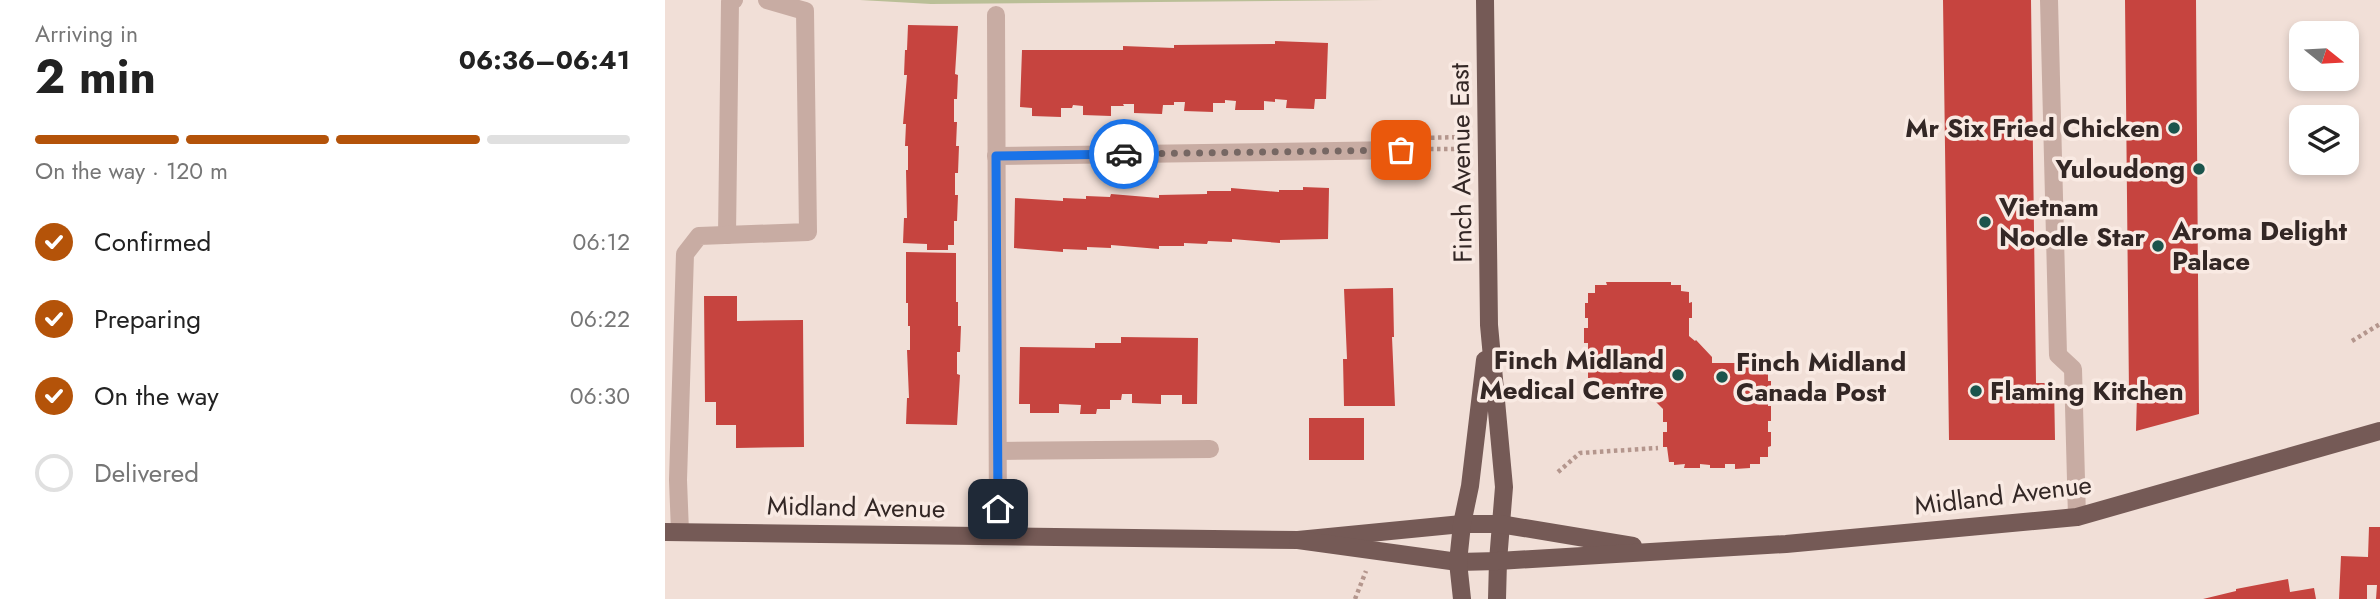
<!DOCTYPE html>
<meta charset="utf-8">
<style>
:root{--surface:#fff;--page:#f2f2f2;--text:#222;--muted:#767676;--line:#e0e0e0;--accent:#b45309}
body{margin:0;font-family:Jost,sans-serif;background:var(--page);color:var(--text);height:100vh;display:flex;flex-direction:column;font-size:26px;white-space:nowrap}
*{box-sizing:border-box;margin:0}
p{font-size:23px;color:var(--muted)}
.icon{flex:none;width:38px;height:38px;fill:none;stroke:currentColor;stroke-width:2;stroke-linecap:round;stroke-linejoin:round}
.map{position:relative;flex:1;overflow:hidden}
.side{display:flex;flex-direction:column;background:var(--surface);width:665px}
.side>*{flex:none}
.needle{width:46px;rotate:108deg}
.controls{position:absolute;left:1624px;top:21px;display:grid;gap:14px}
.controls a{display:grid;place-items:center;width:70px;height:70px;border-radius:14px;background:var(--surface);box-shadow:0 4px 10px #0003;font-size:35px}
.pin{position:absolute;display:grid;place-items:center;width:60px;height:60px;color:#fff;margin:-30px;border-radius:14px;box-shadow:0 4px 10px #0006}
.courier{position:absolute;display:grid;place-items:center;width:70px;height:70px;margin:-35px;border:5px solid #1a73e8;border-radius:50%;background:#fff;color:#222;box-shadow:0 2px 9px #0007}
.summary em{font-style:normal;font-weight:700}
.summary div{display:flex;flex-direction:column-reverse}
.summary{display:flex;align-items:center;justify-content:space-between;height:119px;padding:0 35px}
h1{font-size:46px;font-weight:700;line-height:52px}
.bar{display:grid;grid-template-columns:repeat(4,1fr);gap:10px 7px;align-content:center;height:84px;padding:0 35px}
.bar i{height:9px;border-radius:5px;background:var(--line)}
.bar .active{background:var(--accent)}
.bar p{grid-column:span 4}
ol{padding:0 35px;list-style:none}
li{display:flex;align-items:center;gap:21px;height:77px}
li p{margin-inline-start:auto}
li .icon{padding:7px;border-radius:50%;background:var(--accent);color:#fff;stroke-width:4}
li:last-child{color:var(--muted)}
li i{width:38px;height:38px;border:4px solid var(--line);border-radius:50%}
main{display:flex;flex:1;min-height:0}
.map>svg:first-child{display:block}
.green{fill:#babf97}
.building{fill:#c6443f}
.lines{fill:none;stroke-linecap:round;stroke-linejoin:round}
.path{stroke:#b4968d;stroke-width:4.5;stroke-dasharray:3.5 3.5;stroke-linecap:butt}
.minor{stroke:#c8aca3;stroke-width:18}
.major{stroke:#755a56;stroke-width:18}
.done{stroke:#766763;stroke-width:7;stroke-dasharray:0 12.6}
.route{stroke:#1a73e8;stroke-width:9}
.poi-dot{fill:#1b544c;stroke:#f9eae3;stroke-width:2.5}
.labels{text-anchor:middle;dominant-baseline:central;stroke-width:7;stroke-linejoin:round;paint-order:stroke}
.poi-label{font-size:26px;font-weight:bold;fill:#332725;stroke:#f9eae3;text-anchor:start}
.street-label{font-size:26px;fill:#332725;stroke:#f9eae3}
</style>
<main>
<section class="side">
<div class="summary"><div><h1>2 min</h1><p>Arriving in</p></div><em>06:36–06:41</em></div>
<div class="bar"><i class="active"></i><i class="active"></i><i class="active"></i><i></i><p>On the way · 120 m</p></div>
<ol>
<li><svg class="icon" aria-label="check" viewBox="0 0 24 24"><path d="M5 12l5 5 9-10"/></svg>Confirmed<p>06:12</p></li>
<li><svg class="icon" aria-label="check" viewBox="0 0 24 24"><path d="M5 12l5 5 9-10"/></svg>Preparing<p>06:22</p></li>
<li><svg class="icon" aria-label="check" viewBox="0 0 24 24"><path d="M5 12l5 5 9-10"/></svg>On the way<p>06:30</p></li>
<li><i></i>Delivered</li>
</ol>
</section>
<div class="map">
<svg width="1715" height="599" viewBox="0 0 1715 599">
<rect width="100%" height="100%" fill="#f1dfd7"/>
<path class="green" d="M195 0H718L266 4Z"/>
<g class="building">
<path d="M1278 0H1366L1371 383H1389L1390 440H1284Z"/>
<path d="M1460 0H1531L1534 414 1471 431 1472 394H1464Z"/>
<path d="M243 25 293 26 290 74 293 75 292 99H289V122H292L291 146H294L293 173H290V195H293L292 221H289V245H283V250H262V244L238 243 239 218H242L241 170H243V146H240L241 124H238L242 75H239L240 50H242Z"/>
<path d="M610 41 663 43 661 99H650L649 109 621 108 622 100 610 99V102L599 101V110H570L571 101 560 100V103H548V112L519 111 520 102H509V105H498L497 114 469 113V104H458L459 106H446V116L418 115V106L408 105 407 108H396V117L367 116V108L355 107 357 50H458V46L509 48V45L610 44Z"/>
<path d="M638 187 664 188 663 239 615 240V243L567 239V242L543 241 542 244 519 243V246H494V249L446 245V248L422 247V250L398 249V252L349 248 350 198 398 201V198L421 199V196L445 197 446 194 494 198V195L542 194V191H566V188L614 192V190H638Z"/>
<path d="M241 252 291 253V302H293V326H296L295 352H292V374L295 375 292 425 241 424 242 398H244L242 350H245V326H243V303H241Z"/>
<path d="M941 282H1006V285H1016V291L1024 292V303L1027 302V318H1024V336L1030 341 1031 340 1047 357V363H1071V360H1084V363H1095L1096 371H1103V381H1106V396H1103V406H1106V421H1103V432H1106V446L1103 447V457H1095V464H1085V468L1070 469V464H1060V468H1045V465L1035 464V468H1019L1020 464 1009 465V462H1004L1002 447H998V432H1002V422H998V409L979 390H965L966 386H956V389L941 390 940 386H931V383H926V378H923V369H919V354H923V343H919V328H923V318H920V303H923V293H930V285H942Z"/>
<path d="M728 288 729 337H727L730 406H679L678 359H682L679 289Z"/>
<path d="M39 296H72V321L138 320 139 447 71 448V425H51V402H40Z"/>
<path d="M456 337 533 338 532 404H517V395H496V404L467 403V394H457L456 400H445V409H432L431 414H415L416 405 394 404V413H365V404H354L355 347 430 348V343H456Z"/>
<rect x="644" y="418" width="55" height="42"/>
<path d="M1704 527H1715V599H1711L1712 585H1702V599H1674L1676 556 1703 557Z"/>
<path d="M1623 579 1625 592 1649 588 1651 599H1538L1571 591V589Z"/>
</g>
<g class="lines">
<g class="path">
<path d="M752 138 799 137"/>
<path d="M758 149H801"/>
<path d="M1687 341 1715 324"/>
<path d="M893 472 915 453 993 448"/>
<path d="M690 599 701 571"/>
</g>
<g class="minor">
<path d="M1384 0 1393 355 1408 369 1412 517"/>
<path d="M331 15 333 535"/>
<path d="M331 156 736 150"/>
<path d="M62 235 65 2 69 0"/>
<path d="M333 451 545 449"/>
<path d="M15 532 13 480 20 254 34 236 143 232 140 11 102 0"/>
</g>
<g class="major">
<path d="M820 0 824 325 839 487 833 561 832 599"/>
<path d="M0 532 633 540 797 524H835L968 546"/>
<path d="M633 540 793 562 833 561 1121 544 1412 517 1715 431"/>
<path d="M797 599 793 562 797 524 805 486 820 360"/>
</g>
</g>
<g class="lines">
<path class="done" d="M459 154 736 150"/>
<path class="route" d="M333 509 331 156 459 154"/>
</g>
<g class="poi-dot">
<circle cx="1509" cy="128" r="7"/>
<circle cx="1534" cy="169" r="7"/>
<circle cx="1320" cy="222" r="7"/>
<circle cx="1493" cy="246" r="7"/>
<circle cx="1013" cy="375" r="7"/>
<circle cx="1057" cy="377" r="7"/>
<circle cx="1311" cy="391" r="7"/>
</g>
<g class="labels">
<g class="poi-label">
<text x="1495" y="128" text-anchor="end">Mr Six Fried Chicken</text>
<text x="1520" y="169" text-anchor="end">Yuloudong</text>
<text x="1334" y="207">Vietnam<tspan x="1334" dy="30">Noodle Star</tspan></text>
<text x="1507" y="231">Aroma Delight<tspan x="1507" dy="30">Palace</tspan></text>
<text x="999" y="360" text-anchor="end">Finch Midland<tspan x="999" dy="30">Medical Centre</tspan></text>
<text x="1071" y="362">Finch Midland<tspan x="1071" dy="30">Canada Post</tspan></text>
<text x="1325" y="391">Flaming Kitchen</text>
</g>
<g class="street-label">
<text transform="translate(796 163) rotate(-91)">Finch Avenue East</text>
<text transform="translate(1338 495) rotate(-7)">Midland Avenue</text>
<text transform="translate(191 507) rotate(1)">Midland Avenue</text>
</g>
</g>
</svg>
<div class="controls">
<a><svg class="needle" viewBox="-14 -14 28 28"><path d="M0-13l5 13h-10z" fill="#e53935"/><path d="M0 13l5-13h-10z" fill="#767676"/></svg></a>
<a><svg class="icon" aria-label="layers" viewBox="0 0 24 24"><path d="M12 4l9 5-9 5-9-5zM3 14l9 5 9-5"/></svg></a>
</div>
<div class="pin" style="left:736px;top:150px;background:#ea580c"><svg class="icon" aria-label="bag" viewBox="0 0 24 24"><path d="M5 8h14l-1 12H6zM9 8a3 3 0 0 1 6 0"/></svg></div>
<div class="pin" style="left:333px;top:509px;background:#1f2937"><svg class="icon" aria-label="home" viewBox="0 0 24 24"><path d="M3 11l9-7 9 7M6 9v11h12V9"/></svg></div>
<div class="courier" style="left:459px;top:154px"><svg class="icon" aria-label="car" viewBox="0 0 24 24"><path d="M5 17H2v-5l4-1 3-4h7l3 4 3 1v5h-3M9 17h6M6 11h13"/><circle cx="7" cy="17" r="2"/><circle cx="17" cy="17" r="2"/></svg></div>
</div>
</main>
